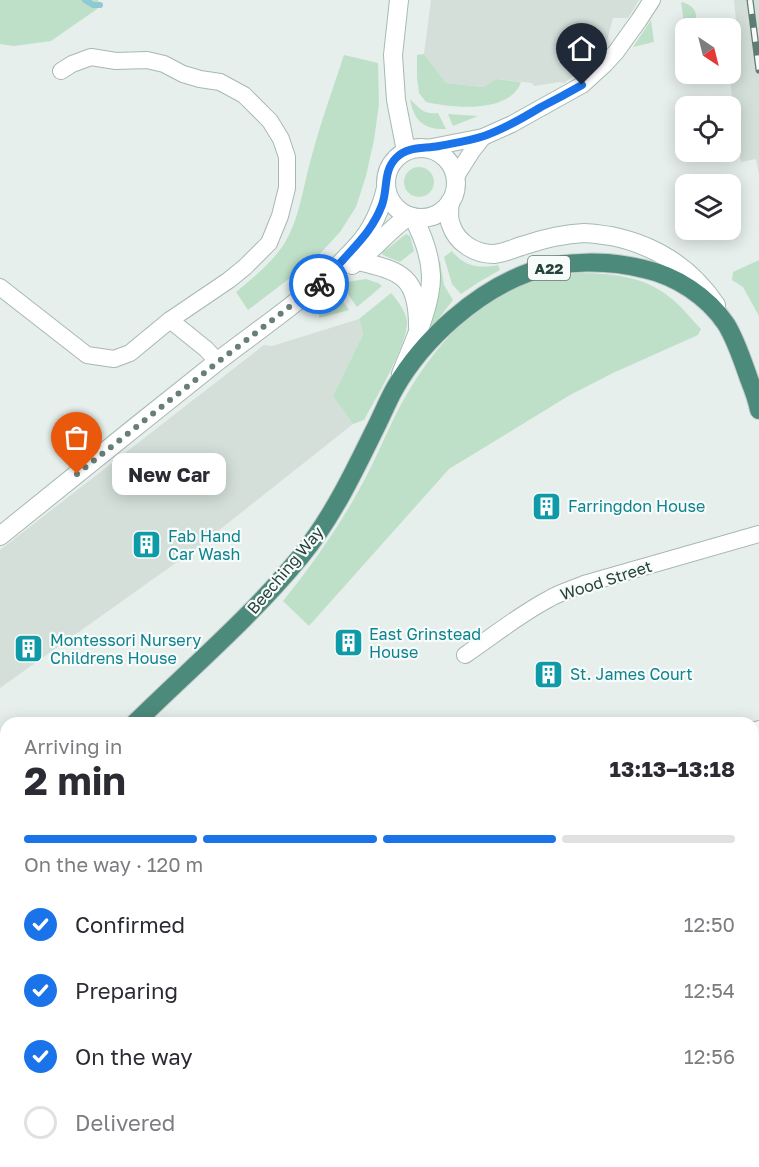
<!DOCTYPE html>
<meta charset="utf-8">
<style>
:root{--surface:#fff;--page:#f7f7f7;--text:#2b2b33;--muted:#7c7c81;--line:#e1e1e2;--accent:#1a73e8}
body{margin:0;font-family:"Golos Text",sans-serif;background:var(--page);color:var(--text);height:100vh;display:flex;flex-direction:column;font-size:22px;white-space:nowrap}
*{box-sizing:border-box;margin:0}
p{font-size:20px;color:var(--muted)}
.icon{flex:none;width:33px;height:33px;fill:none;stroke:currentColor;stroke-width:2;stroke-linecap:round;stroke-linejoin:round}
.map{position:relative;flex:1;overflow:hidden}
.side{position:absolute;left:0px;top:717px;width:759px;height:450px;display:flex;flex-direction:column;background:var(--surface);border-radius:18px 18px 0 0;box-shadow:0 3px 15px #0003}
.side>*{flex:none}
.needle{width:39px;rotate:145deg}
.tools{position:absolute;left:675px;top:18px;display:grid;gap:12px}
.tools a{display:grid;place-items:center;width:66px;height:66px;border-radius:12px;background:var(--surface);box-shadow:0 3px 15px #0003;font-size:30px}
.pin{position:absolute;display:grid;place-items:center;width:51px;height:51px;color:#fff;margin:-62px -26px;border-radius:50% 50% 50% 0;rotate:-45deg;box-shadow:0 0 6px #0007}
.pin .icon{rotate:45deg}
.courier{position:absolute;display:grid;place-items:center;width:60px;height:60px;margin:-30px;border:4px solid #1a73e8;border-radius:50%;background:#fff;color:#222;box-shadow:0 2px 8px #0007}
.bubble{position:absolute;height:42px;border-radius:12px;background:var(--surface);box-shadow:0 3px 15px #0003;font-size:20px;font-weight:700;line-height:42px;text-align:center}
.summary em{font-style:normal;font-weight:700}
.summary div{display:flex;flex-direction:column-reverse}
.summary{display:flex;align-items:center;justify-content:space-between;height:102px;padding:0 24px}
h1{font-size:39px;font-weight:700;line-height:45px}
.bar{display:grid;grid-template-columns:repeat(4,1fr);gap:9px 6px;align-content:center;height:72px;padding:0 24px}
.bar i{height:8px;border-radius:4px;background:var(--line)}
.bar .active{background:var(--accent)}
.bar p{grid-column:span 4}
ol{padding:0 24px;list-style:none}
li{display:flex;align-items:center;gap:18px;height:66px}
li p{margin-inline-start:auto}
li .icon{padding:6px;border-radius:50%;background:var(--accent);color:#fff;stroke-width:4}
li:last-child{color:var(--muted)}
li i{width:33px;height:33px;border:3px solid var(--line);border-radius:50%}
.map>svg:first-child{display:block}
.built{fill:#d4dfda}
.green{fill:#bfe0c8}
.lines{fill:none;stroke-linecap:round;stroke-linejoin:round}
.stream{stroke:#8ec9d4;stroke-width:6}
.minor-casing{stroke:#a8b8b2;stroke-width:18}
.tertiary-casing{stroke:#a8b8b2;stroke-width:20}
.secondary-casing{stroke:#a4bbb3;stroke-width:20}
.primary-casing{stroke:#c2cac8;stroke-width:20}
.trunk-casing{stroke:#c2cac8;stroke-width:20}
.minor{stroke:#fff;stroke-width:16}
.tertiary{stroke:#fff;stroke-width:18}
.secondary{stroke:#fff;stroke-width:18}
.primary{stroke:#6aa596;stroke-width:18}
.trunk{stroke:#4c8a7c;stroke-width:18}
.rail-casing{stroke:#5f7d75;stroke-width:7}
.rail{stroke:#f7fbf9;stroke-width:4.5;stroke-dasharray:14;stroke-linecap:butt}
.done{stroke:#687f78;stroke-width:6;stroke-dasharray:0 10.8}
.route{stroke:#1a73e8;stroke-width:8}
.labels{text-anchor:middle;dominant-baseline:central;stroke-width:4.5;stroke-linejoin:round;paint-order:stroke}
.shield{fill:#f7fbf9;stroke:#637a73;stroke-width:1.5}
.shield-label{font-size:15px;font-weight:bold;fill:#24423a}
.culture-label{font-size:16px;fill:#0d838f;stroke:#f7fbf9;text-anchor:start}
.street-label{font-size:16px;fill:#24423a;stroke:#f7fbf9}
</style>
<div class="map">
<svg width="759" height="1167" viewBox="0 0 759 1167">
<rect width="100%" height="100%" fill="#e6efeb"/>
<g class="built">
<path d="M431 0H639L628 18H613L604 52 594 62 564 83 560 82 534 86 532 83 496 79 485 87 446 83 424 54Z"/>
<path d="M734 0H759V174L756 159 741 162 736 136 730 79 740 61Z"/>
<path d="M359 319 363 334 333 396 353 424 194 550 0 688V550L264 345 272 346Z"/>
<path d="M753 941 759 942V1167H70L50 1161H753Z"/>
</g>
<g class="green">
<path d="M0 0H98L100 5 97 9 51 41 14 46 0 44Z"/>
<path d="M681 2C695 4 701 17 692 28H686L685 30Z"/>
<path d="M651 20 654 42 633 47Z"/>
<path d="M424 54 446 83 484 87 496 79 521 82C510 114 452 108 426 102L419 93 417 78V55Z"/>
<path d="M344 55 378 63 379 104 374 140 366 176 356 207 340 232 315 259 248 310 236 292C253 278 269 265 282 247 300 221 303 185 312 155 321 122 333 88 344 55Z"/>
<path d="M410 99C419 108 424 115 438 113L446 129C424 130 414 121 410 99Z"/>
<path d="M448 114 478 116 453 126Z"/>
<circle cx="419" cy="182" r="15"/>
<path d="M406 234 410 236 414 251 400 262 383 255 382 253Z"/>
<path d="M452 251C463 266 480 269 498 265L500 270 479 282 461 294 452 284 444 257Z"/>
<path d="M759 260V316L743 287 732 280 733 272Z"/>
<path d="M440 261 444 285 453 300 425 336 436 262Z"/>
<path d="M575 273C607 273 642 275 668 296 681 305 690 318 701 329L698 335 613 373 570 395 449 469 309 626 283 601C317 559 347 515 371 467 379 451 386 434 394 418 423 361 464 306 526 284 542 278 558 276 575 273Z"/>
<path d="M366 279 378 283 382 286 357 307 340 283Z"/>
<path d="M334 288 349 310 319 318 320 297Z"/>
<path d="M391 293C398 301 405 310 407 321 409 342 375 400 364 420L353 424 333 396 363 334 359 319Z"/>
<path d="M6 1033 5 1086 0 1088V1034Z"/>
<path d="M20 1161H50L70 1167H18Z"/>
</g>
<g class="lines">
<path class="stream" d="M85 0 93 5H100"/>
<defs>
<g id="minor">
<path d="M427 148 483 137 512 124 582 85 605 64 616 52 639 20 652 0"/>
<path d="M455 178 472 151 483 137"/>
<path d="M0 287 87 355 114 359 130 353 170 320 229 280 245 267 269 243 280 216 287 188V157L281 139 270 121 244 95 220 82 200 79 183 74 164 64 147 60 116 61 91 57 72 64 61 71"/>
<path d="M170 320 206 349 218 362"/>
<path d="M465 655C493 636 520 614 549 599 560 592 573 589 584 584L759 534"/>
<path d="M753 731 759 729"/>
</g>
<g id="tertiary">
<path d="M358 261C402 271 418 277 418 326"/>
<path d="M352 265C373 251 388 230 409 216"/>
<path d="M0 536C73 477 145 419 218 361 266 324 318 290 358 245 373 228 381 209 386 188"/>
</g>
<g id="secondary">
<path d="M399 0 393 55 396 100 406 151"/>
<circle cx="421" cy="183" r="35"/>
<path d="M450 202C449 209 448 218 451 225 457 243 475 254 494 254 505 253 514 248 525 245 543 239 564 234 584 233 593 233 602 235 611 236 655 245 691 268 716 305"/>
<path d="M401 374C412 346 432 305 431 275 430 255 422 234 413 217"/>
</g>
<path id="primary" d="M577 1167V1161"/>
<g id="trunk">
<path d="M135 723C191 668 251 617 301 556 331 519 352 476 373 433 381 418 387 402 395 388 423 339 477 291 530 272 564 260 608 260 644 269 676 276 707 296 726 324 736 340 743 362 749 379 753 389 757 399 759 410"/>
<path d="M0 802 6 799"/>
<path d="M0 856 6 851"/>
<path d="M0 998 6 999"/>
<path d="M0 1019H6"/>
<path d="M753 1097H759"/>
</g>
</defs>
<use href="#minor" class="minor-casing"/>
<use href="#tertiary" class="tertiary-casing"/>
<use href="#secondary" class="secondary-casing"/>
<use href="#primary" class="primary-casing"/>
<use href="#trunk" class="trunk-casing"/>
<use href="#minor" class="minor"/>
<use href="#tertiary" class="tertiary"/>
<use href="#secondary" class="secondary"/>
<use href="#primary" class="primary"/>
<use href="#trunk" class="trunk"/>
<defs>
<path id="rail" d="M750 0 759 70"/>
</defs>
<use href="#rail" class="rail-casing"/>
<use href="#rail" class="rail"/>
</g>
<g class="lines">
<path class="done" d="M77 474 218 362 319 284"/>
<path class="route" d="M319 284C328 277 334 269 342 261 358 243 373 229 382 205 388 189 383 171 396 158 408 146 423 149 439 146 454 143 469 141 484 136 504 129 523 118 541 107 555 100 568 93 582 85"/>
</g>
<defs>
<symbol id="building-square" viewBox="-11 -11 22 22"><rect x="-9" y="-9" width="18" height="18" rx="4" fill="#0f9aa8" stroke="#f7fbf9"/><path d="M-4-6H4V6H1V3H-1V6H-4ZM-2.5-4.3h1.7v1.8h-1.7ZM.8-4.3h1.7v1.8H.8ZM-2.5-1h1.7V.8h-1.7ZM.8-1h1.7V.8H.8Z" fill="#fff"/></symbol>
</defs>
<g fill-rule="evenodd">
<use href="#building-square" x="530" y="490" width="33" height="33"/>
<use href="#building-square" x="130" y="528" width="33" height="33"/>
<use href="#building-square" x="332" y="626" width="33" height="33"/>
<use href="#building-square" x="12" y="632" width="33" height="33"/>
<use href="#building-square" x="532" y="658" width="33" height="33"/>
</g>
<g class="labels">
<rect class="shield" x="528" y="256" width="42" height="24" rx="4.5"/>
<g class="shield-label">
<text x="549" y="268">A22</text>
</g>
<g class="culture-label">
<text x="568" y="506">Farringdon House</text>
<text x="168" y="536">Fab Hand<tspan x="168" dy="18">Car Wash</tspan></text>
<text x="369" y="634">East Grinstead<tspan x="369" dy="18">House</tspan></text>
<text x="50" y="640">Montessori Nursery<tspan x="50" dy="18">Childrens House</tspan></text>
<text x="570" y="674">St. James Court</text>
</g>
<g class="street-label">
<text transform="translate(285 570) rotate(-50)">Beeching Way</text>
<text transform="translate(606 580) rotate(-18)">Wood Street</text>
</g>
</g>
</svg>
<div class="tools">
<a><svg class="needle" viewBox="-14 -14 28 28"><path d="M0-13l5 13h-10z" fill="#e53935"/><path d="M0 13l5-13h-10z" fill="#7c7c81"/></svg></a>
<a><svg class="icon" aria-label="locate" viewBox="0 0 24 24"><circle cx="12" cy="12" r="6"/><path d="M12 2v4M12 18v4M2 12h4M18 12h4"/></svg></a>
<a><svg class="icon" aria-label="layers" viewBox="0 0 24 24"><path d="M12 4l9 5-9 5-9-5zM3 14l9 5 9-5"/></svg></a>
</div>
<div class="pin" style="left:77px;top:474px;background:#ea580c"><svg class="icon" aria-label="bag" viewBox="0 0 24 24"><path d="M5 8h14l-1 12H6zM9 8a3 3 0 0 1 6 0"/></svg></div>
<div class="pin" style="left:582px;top:85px;background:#1f2937"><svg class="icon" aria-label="home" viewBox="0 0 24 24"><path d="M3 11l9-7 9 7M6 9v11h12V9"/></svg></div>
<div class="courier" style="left:319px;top:284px"><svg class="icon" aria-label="bike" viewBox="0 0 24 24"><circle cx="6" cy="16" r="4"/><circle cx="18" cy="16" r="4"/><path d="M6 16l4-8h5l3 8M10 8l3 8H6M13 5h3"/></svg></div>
<div class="bubble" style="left:112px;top:453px;width:114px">New Car</div>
<section class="side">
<div class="summary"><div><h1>2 min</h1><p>Arriving in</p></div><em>13:13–13:18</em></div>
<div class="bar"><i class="active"></i><i class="active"></i><i class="active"></i><i></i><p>On the way · 120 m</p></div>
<ol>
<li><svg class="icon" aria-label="check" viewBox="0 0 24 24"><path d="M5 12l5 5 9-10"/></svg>Confirmed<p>12:50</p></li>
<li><svg class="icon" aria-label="check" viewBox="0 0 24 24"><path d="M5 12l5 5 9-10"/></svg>Preparing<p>12:54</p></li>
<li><svg class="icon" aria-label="check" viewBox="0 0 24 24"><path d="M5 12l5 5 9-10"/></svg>On the way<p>12:56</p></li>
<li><i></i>Delivered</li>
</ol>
</section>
</div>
